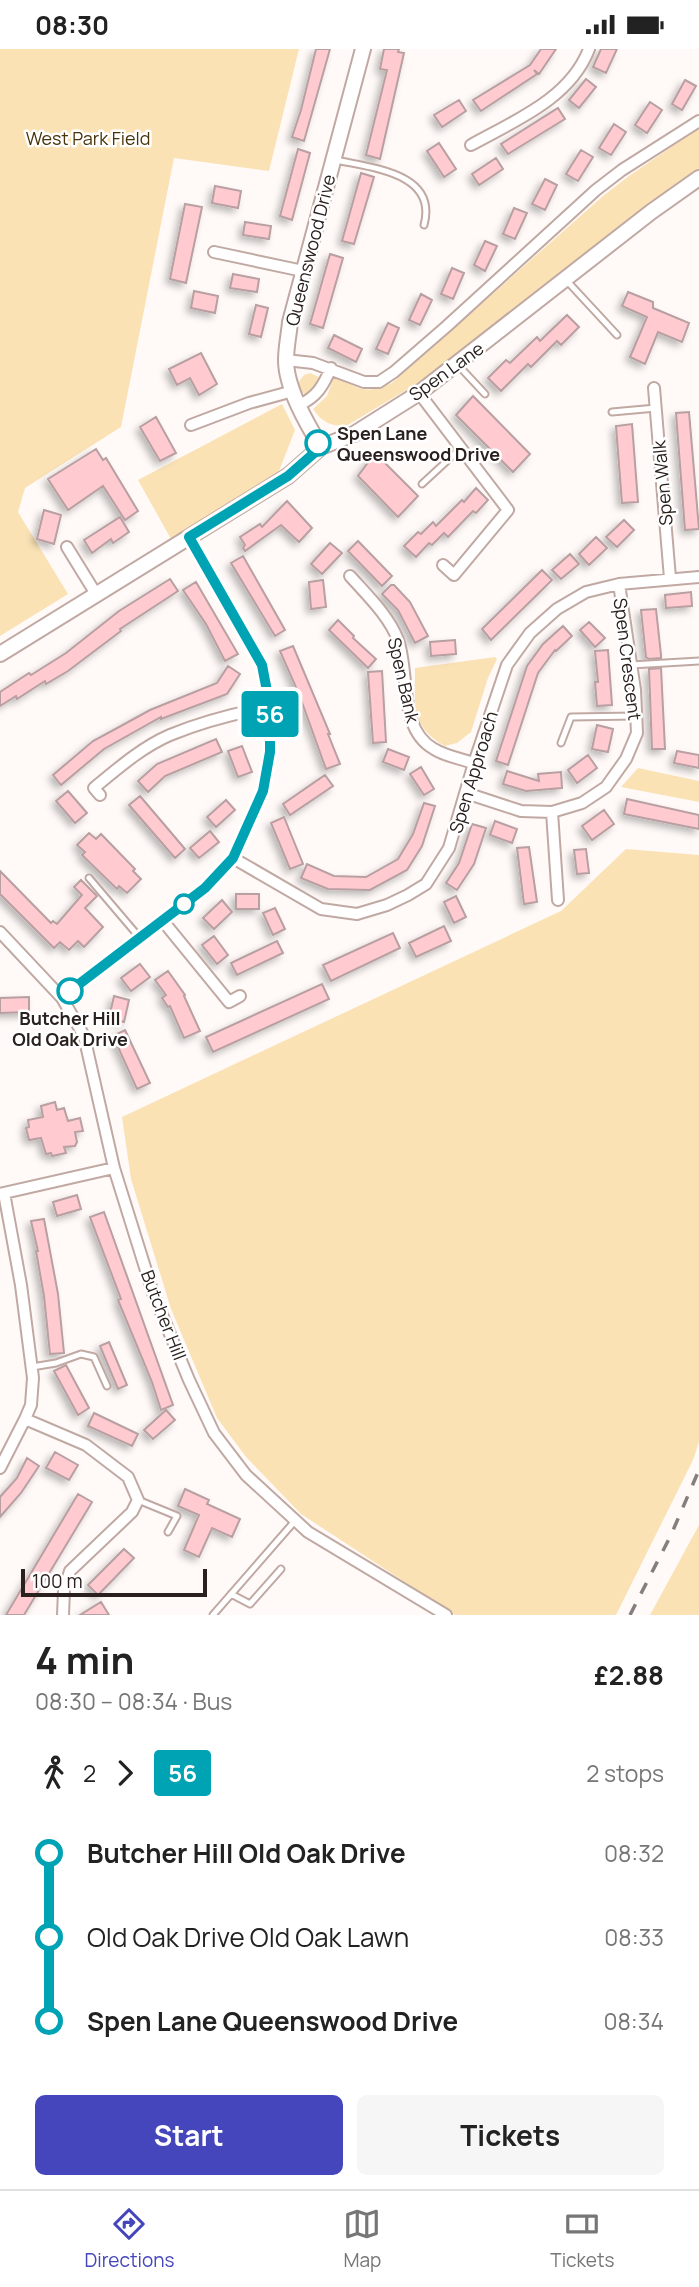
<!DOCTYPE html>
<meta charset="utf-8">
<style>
:root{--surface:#fff;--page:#f6f6f6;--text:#222;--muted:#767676;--line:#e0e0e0;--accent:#4546bc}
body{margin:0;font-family:Manrope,sans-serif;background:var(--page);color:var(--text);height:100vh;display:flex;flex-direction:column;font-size:26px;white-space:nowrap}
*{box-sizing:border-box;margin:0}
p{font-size:23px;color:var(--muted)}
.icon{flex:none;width:38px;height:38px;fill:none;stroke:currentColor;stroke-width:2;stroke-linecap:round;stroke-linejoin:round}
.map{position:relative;height:1566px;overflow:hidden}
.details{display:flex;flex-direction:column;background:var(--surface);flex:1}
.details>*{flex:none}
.badge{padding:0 14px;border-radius:5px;font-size:24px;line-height:46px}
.scale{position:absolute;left:21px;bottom:18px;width:186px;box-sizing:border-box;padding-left:7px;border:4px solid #2a211f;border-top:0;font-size:19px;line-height:24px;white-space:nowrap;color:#2a211f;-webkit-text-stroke:5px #fff;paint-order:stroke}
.map>.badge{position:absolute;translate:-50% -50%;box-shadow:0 0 0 4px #fff}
.legs{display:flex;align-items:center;gap:10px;height:77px;padding:0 35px;font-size:23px}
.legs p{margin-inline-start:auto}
.summary{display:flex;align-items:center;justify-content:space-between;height:119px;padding:0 35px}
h1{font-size:38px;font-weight:700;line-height:52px}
.primary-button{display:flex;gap:14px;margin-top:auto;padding:14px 35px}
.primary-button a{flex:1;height:80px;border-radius:10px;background:var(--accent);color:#fff;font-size:28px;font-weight:700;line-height:80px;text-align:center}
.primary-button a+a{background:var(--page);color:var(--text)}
ul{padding:0 35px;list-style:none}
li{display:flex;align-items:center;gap:24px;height:84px;font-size:26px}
li i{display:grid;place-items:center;width:10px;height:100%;margin:0 9px;background:currentColor}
li i::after{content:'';width:18px;height:18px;margin:-9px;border:5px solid;border-radius:50%;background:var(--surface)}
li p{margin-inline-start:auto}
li:first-child i{background:linear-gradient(#0000 50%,currentColor 0)}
li:last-child i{background:linear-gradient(currentColor 50%,#0000 0)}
.status{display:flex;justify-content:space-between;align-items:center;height:49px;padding:0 35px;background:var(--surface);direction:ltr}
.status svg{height:19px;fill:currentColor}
.menu{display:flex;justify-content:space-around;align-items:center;height:98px;border-top:2px solid var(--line);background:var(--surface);font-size:19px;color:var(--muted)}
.menu a{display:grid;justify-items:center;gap:4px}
.menu .current{color:var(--accent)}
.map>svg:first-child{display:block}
.green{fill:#fae2b5}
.building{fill:#ffcbd0;stroke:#b89fa1;stroke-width:2;filter:url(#shadow)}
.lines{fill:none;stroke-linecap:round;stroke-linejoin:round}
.service-casing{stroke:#c1a9a3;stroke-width:9}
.minor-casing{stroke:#c1a9a3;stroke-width:14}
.tertiary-casing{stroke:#c1a9a3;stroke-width:18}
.service{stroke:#fff;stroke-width:5}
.minor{stroke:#fff;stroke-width:10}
.tertiary{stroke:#fff;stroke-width:14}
.rail{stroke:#867e7c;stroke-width:3.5;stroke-dasharray:12 12;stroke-linecap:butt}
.line-1-casing{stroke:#fff;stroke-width:16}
.line-1{stroke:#00a3b4;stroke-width:10}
.stop-1-dot{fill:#fff;stroke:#00a3b4;stroke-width:3.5}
.labels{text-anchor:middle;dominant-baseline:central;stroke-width:5;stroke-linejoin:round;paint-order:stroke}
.park-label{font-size:18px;fill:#48340b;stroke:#fff}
.street-label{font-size:18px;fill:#2a211f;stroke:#fff}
.stop-label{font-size:18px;font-weight:bold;fill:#2a211f;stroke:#fff;text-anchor:start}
</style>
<div class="status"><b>08:30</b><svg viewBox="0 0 49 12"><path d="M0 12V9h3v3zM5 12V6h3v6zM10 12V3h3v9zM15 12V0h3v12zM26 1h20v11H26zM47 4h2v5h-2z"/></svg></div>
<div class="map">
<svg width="699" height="1566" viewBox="0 0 699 1566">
<defs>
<filter id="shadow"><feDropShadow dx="-4" dy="4" stdDeviation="3.5" flood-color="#0004"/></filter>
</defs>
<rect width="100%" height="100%" fill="#fffaf8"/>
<!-- green -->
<path class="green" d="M0 0H299L269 122 174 109 121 378 25 439 18 463 68 545 0 587Z
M699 79V120L617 179 433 325 346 377C330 377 322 373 313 360L327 347 334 327C359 340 365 346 392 334L603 147 629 127Z
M310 324 319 328C319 338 314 341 306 346L299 341 298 334 304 326Z
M282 355 295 381 279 422 171 490 138 431Z
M495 608 497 610 488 629 471 683 457 694 445 697C410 678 415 654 415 619Z
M638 719 699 732V753L621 738Z
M626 800 699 806V1393L693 1411 616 1566H455L301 1465 246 1408 217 1369 171 1260 131 1130 122 1068 561 862Z
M699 1476V1566H650Z"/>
<!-- building -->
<path class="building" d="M316 0H330L304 92 292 88 301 61Z
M384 0H399L398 3 404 4 380 110 366 106 387 21 380 20Z
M541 0H556L539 25 534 21 537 25 481 62 473 51 530 16Z
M601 0H617L606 24 593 18Z
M586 30 596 38 579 59 569 51Z
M685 31 696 37 682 61 672 55Z
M459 51 466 62 442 78 434 66Z
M650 53 662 61 647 84 635 76Z
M558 59 565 70 508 105 501 95Z
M614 75 626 83 611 106 599 99Z
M439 94 456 120 444 128 427 102Z
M298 100 310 104 292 171 280 167Z
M581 101 593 108 578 132 566 125Z
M496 109 503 120 479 136 472 125Z
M361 124 374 128 354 195 342 192Z
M545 130 557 136 545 161 532 155Z
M215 137 241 142 238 159 212 154Z
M185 155 202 158 186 234 170 230Z
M514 159 527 164 515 190 503 185Z
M245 173 271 177 269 190 243 186Z
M485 192 497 197 485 222 474 216Z
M330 205 343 209 323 279 310 275Z
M452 219 464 224 453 250 441 245Z
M233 225 259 230 257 243 230 239Z
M194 242 218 247 215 264 191 259Z
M628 243 653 253V259L689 274 682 293 658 283 645 315 630 308 647 268 622 257Z
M421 245 432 251 420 276 409 271Z
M256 256 268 259 261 288 249 285Z
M567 266 579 278 561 296 557 292 531 318 528 315 501 342 488 329 506 311 510 314 537 288 540 292Z
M388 274 399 279 388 305 376 300Z
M334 286 362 300 356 313 328 299Z
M201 304 217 335 199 346 190 329 177 336 169 320Z
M473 347 530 405 513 423 456 366Z
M689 363 699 480 685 481 676 364Z
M156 368 176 404 160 412 140 378Z
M632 375 638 453 622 454 616 377Z
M96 400 103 411 106 409 138 462 125 471 103 437 68 461 48 430Z
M375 404 418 447 398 468 358 427Z
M476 439 488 451 476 464 473 462 448 488 444 484 432 496 429 494 416 508 404 497 418 483 421 485 433 473 436 477 462 451 464 453Z
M287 452 312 479 299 493 281 476 245 502 243 499 245 496 240 488 260 475 262 478Z
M44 461 61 466 54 495 37 490Z
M120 468 129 483 113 494 111 490 92 504 84 491Z
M624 471 634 481 617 498 606 488Z
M596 488 607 499 589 516 579 505Z
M358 492 392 527 382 537 348 502Z
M330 494 342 504 322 525 311 515Z
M570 505 579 515 561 530 552 521Z
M243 507 285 581 275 587 231 514Z
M542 521 552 531 491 591 482 580Z
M170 530 178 542 120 580 121 582 68 622 46 635 45 632 17 650 16 647 0 657V643L29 624 31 626 66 604 119 562Z
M323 531 326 558 311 560 309 533Z
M196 533 238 605 225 612 206 575 183 541Z
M391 536H394L410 553 428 587 415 594 398 561 382 545Z
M691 543 692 557 666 559 665 546Z
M656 560 661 606V609L649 610 646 608 641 561Z
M338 571 354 587 353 589 376 610 368 619 329 581Z
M589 573 605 589 595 598 580 581Z
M563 577 572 587 556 602 555 601 538 624 508 716 496 712 527 617 543 595Z
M455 591 456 605 431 607 430 593Z
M293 597 330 685H328L340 715 326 720 299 645 280 602Z
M608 601 612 656 597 657 595 633H598L595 602Z
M228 617 240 625 227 645 161 670V668L104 700 61 736 53 726 93 692 119 678 150 661 217 634Z
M661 619 665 700H652L649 620Z
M382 622 386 693 373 694 368 623Z
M597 676 613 680 608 703 592 700Z
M216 690 222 703 165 727 148 743 138 732 157 715Z
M242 697 252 723 238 728 228 702Z
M388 700 409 708 404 721 383 713Z
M677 702 699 706V719L674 714Z
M588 706 597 719 577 734 568 721Z
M421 718 434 740 424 746 410 725Z
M507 722 539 732 538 725 561 723 562 739 526 742 503 735Z
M325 726 333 737 290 766 283 755Z
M68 742 87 764 75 774 56 752Z
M140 747 185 800 175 809 129 756Z
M627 750 699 766V780L624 765Z
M226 751 235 761 216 778 207 768Z
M424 754 435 757 422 797 407 821 370 841 328 840 301 829 307 815 334 827 366 828 398 810 413 785Z
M604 761 614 775 592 791 582 777Z
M284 768 303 815 290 820 271 774Z
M495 772 517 780 512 794 490 786Z
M472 775 486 779 474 815 457 841 446 834 459 814Z
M210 782 219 793 199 809 190 799Z
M89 784 96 790 101 785 135 820 133 822 141 830 127 844 119 837 117 840 82 806 85 803 77 796Z
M529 798 537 853 524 855 517 799Z
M586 800 589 824 577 825 574 801Z
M0 822 51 874 53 872 57 875 82 846 74 838 81 831 97 847 85 859 103 878 84 898 78 892 69 901 60 893 54 899 0 845Z
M236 845H259V860H236Z
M456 847 466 868 454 874 444 853Z
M222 851 232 863 214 880 203 869Z
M275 859 285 880 273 886 263 864Z
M444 877 451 892 416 908 409 894Z
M393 884 400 899 331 932 323 916Z
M214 887 228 906 217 915 202 896Z
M277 892 283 904 237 926 231 914Z
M140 915 150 928 131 942 121 929Z
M168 922 185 946 184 947 200 982 184 989 170 957 168 958 162 949 166 946 155 931Z
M322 935 329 950 213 1003 206 988Z
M114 947 129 951 124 973 109 969Z
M29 948V963L0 964V949Z
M125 981 150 1034 137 1040 113 987Z
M55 1053 57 1061 64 1059 68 1072 80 1069 83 1082 75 1083 77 1093 75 1097 64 1098 66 1104 52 1107 51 1104 46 1105 41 1089 29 1091 26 1079 29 1078 28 1071 43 1068 41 1057Z
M77 1146 81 1160 57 1167 53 1153Z
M104 1163 173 1356 161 1361 152 1333 118 1251 121 1250 90 1168Z
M44 1170 58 1245 64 1304 50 1305 44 1247 36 1202H38L31 1172Z
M109 1293 127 1336 118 1340 100 1297Z
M66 1316 89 1359 78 1366 54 1322Z
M166 1361 175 1371 153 1390 144 1381Z
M94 1364 138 1385 132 1397 88 1377Z
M55 1403 78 1416 69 1431 46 1419Z
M27 1409 39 1417 21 1444 0 1468V1448L17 1429Z
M185 1440 209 1451 207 1455 240 1470 232 1488 212 1479 199 1508 184 1501 199 1466 178 1457Z
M78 1445 92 1453 24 1566H6Z
M124 1500 134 1509 98 1546 88 1536Z
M101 1553 109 1566H80Z"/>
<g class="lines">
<!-- service casing -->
<g class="service-casing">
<path id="service" d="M336 111C372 119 438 124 424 176
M567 232 617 286
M458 316 485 345
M612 363 656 359
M422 435 461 399
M631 616 699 612
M561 694 571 668 636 667
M89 829 140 889
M32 1318 56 1314 81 1305 94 1308 107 1337
M138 1451 177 1467 168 1483
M231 1545 250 1555 281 1520
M213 1566 294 1473"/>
</g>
<!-- minor casing -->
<g class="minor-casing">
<path id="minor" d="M471 96C514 72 570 50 589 0
M214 203 303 222
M286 311 313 314 364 333H379L394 323 447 277 596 141 622 121 699 72
M654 339 670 529
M419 344 508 461 454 526 443 516
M299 356C317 348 323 337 331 319
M191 376 249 354 293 342
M67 498 96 545
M350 527C367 546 389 567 398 591 410 625 398 680 434 700 445 707 461 710 474 714
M466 744 521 762 552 763 582 754 606 738 626 710 637 684 635 641 619 535
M100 746 94 739C117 720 142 698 170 686 202 673 236 664 270 658
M552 763 558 851
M233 809 321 860 357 865 387 856 408 846 426 835 449 799 474 714 507 616 530 584 557 560 586 543 619 535 699 528
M163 872 229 953 240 947
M0 883 62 949 84 987 114 1119 153 1244 189 1331 214 1384 246 1426 308 1483 446 1566
M62 949 205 839 233 809 263 742 270 703V658L262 616 189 488
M0 1145 114 1119
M25 1370 86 1396 128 1428 138 1451 132 1463 70 1522 64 1541 63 1566
M0 1419 25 1370 31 1356 33 1329 21 1236 4 1144"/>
</g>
<!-- tertiary casing -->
<g class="tertiary-casing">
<path id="tertiary" d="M321 398C307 375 286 339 286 311 286 298 289 285 290 273L363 0
M0 605 288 427 321 398 354 385 419 344 651 163 699 129"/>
</g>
<!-- service -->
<use href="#service" class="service"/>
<!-- minor -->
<use href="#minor" class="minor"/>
<!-- tertiary -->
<use href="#tertiary" class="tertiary"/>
<!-- rail -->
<path class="rail" d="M630 1566 671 1486 699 1421"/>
</g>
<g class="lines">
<!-- line-1 casing -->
<g class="line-1-casing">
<path id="line-1" d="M70 942 205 839 233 809 263 742 270 703V658L262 616 189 488 288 427 321 398 318 394"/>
</g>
<!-- line-1 -->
<use href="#line-1" class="line-1"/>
</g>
<!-- markers -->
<g class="stop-1-dot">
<circle cx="318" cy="394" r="12"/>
<circle cx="184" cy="855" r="9"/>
<circle cx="70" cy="942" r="12"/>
</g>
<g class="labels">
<!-- park labels -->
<g class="park-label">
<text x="88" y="89">West Park Field</text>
</g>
<!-- street labels -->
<g class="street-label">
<text transform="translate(310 201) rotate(-76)">Queenswood Drive</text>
<text transform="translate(446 322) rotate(-36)">Spen Lane</text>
<text transform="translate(662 434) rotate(-95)">Spen Walk</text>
<text transform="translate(628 610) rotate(83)">Spen Crescent</text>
<text transform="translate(404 631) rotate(77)">Spen Bank</text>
<text transform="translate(473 723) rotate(-73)">Spen Approach</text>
<text transform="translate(164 1266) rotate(69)">Butcher Hill</text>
</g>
<!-- stop labels -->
<g class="stop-label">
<text x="337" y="384">Spen Lane<tspan x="337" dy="21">Queenswood Drive</tspan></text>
<text x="70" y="969" text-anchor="middle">Butcher Hill<tspan x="70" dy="21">Old Oak Drive</tspan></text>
</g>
</g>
</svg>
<div class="scale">100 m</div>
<b class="badge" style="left:270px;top:665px;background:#00a3b4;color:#fff">56</b>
</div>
<section class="details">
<div class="summary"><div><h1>4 min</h1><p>08:30 – 08:34 · Bus</p></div><b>£2.88</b></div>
<div class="legs"><svg class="icon" aria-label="walk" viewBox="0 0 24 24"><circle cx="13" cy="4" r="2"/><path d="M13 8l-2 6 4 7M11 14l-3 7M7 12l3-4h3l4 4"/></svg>2<svg class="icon" aria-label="forward" viewBox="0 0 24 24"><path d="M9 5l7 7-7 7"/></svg><b class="badge" style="background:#00a3b4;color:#fff">56</b><p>2 stops</p></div>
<ul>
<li><i style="color:#00a3b4"></i><b>Butcher Hill Old Oak Drive</b><p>08:32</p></li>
<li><i style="color:#00a3b4"></i><span>Old Oak Drive Old Oak Lawn</span><p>08:33</p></li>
<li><i style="color:#00a3b4"></i><b>Spen Lane Queenswood Drive</b><p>08:34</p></li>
</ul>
<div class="primary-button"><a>Start</a><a>Tickets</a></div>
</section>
<nav class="menu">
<a class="current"><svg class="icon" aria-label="directions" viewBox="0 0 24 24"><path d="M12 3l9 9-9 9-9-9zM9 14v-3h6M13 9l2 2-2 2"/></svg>Directions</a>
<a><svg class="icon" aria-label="map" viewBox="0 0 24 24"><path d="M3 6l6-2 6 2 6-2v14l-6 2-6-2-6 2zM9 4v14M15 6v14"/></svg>Map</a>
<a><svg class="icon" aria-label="tickets" viewBox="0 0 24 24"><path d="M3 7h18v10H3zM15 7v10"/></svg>Tickets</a>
</nav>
